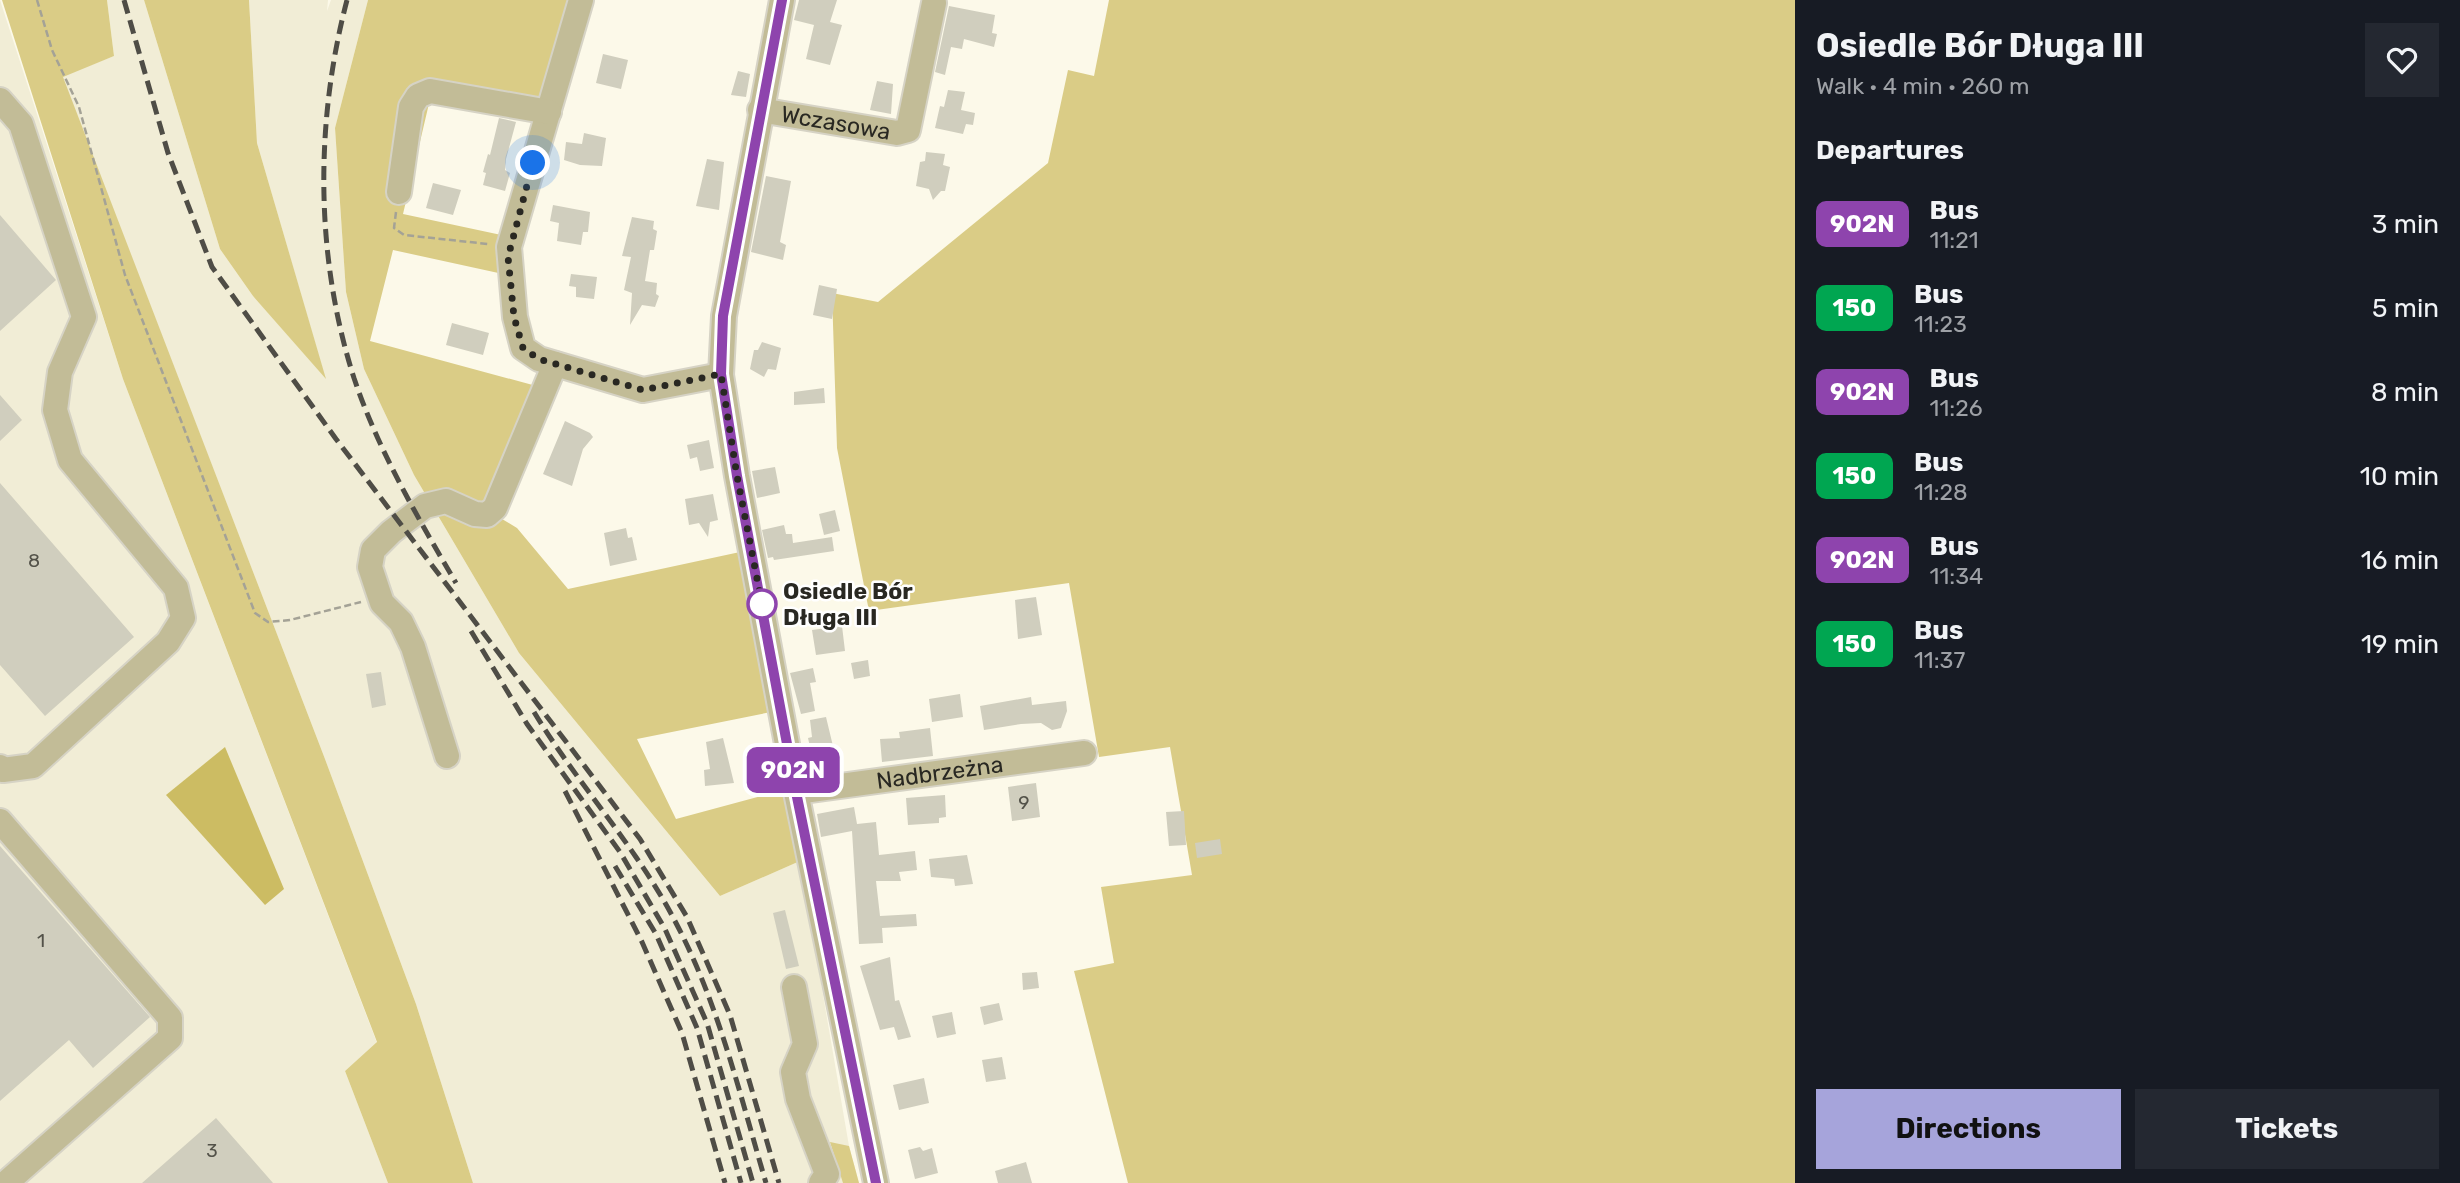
<!DOCTYPE html>
<meta charset="utf-8">
<style>
:root{--surface:#171b24;--page:#242831;--text:#f1f3f6;--muted:#9ea1a6;--accent:#a6a4db}
body{margin:0;font-family:Rubik,sans-serif;background:var(--page);color:var(--text);height:100vh;display:flex;flex-direction:column;font-size:26px;white-space:nowrap}
*{box-sizing:border-box;margin:0}
p{font-size:23px;color:var(--muted)}
.icon{flex:none;width:38px;height:38px;fill:none;stroke:currentColor;stroke-width:2;stroke-linecap:round;stroke-linejoin:round}
.map{position:relative;flex:1;overflow:hidden}
.panel{display:flex;flex-direction:column;background:var(--surface);width:665px}
.panel>*{flex:none}
.badge{padding:0 14px;border-radius:10px;font-size:24px;line-height:46px}
.you{position:absolute;width:35px;height:35px;margin:-18px;border:5px solid #fff;border-radius:50%;background:#1a73e8;box-shadow:0 0 0 10px #1a73e833}
.map>.badge{position:absolute;translate:-50% -50%;box-shadow:0 0 0 4px #fff}
h2{padding:0 21px;font-size:26px;line-height:63px}
.round{display:grid;place-items:center;flex:none;width:74px;height:74px;border-radius:0px;background:var(--page)}
.summary{display:flex;align-items:center;justify-content:space-between;height:119px;padding:0 21px}
h1{font-size:33px;font-weight:700;line-height:52px}
.primary-button{display:flex;gap:14px;margin-top:auto;padding:14px 21px}
.primary-button a{flex:1;height:80px;border-radius:0px;background:var(--accent);color:#111;font-size:28px;font-weight:700;line-height:80px;text-align:center}
.primary-button a+a{background:var(--page);color:var(--text)}
ul{padding:0;list-style:none}
li{display:flex;align-items:center;gap:21px;height:84px;padding:0 21px}
li div{flex:1}
li b{display:block;font-size:26px}
li em{font-style:normal}
li .badge{min-width:77px;font-weight:700;text-align:center}
main{display:flex;flex:1;min-height:0}
.map>svg:first-child{display:block}
.built{fill:#f1edd6}
.green{fill:#dacc86}
.water{fill:#ccbc63}
.building{fill:#d0cebe}
.lines{fill:none;stroke-linecap:round;stroke-linejoin:round}
.minor-casing{stroke:#d6d3c5;stroke-width:28}
.path{stroke:#a4a296;stroke-width:2.5;stroke-dasharray:7 3.5;stroke-linecap:butt}
.minor{stroke:#c2bc97;stroke-width:24}
.rail{stroke:#4f4d46;stroke-width:5;stroke-dasharray:14 7;stroke-linecap:butt}
.line-casing{stroke:#fff;stroke-width:16}
.line{stroke:#8e44ad;stroke-width:10}
.walk{stroke:#292822;stroke-width:7;stroke-dasharray:0 12.6}
.stop-dot{fill:#fff;stroke:#8e44ad;stroke-width:3.5}
.labels{text-anchor:middle;dominant-baseline:central;stroke-width:5;stroke-linejoin:round;paint-order:stroke}
.number-label{font-size:19px;fill:#535249}
.street-label{font-size:23px;fill:#292822;stroke:#fff}
.stop-label{font-size:23px;font-weight:bold;fill:#292822;stroke:#fff;text-anchor:start}
</style>
<main>
<div class="map">
<svg width="1795" height="1183" viewBox="0 0 1795 1183">
<rect width="100%" height="100%" fill="#fcf9e9"/>
<!-- built -->
<path class="built" d="M0 0 123 379 377 1043 345 1071 388 1183H0Z
M107 0H144L220 249 253 296 325 377 257 143 249 0H328L327 11 331 0H368L335 128 346 292 364 369 414 475 519 653 720 896 800 861 849 1146 859 1183H473L416 1004 325 759 62 76 114 56Z"/>
<!-- green -->
<path class="green" d="M2 0H107L114 56 63 77 325 759 416 1004 473 1183H388L345 1071 377 1042 123 379Z
M144 0H249L257 143 326 379 253 296 220 249Z
M368 0H587L553 126 431 95 403 214 506 236 503 274 393 250 370 341 551 390 497 516 517 528 568 589 740 552 771 712 637 739 676 819 787 789 800 861 720 896 519 653 414 475 364 369 346 292 335 128Z
M1109 0H1795V1183H1128L1074 971 1114 963 1101 887 1192 875 1170 747 1099 757 1069 583 869 611 837 448 832 293 878 302 1048 163 1068 70 1094 76Z
M830 1142 849 1146 859 1183H843Z"/>
<!-- water -->
<path class="water" d="M225 747 284 889 265 905 166 795Z"/>
<!-- building -->
<path class="building" d="M799 0H837L830 22 842 25 830 65 806 59 814 25 794 20Z
M949 6 995 15 992 33 997 34 994 47 964 39 962 49 951 47 945 75 935 72Z
M603 54 628 60 621 89 596 83Z
M738 71 750 74 746 97 731 95Z
M877 81 893 84 891 114 870 110Z
M948 90 965 92 961 110 975 113 973 125 966 124 963 134 935 128 940 106 944 107Z
M499 118 516 122 506 159 505 170 510 173 505 191 483 185 486 173 483 172 488 154 490 155Z
M584 133 606 138 602 166 580 165 564 160 566 142 582 144Z
M926 152 945 154 943 165 950 167 945 191H941L933 200 929 189 916 186 920 162 925 161Z
M707 159 724 162 719 210 696 206Z
M766 176 791 181 780 242 786 245 783 260 751 252Z
M433 183 461 190 453 215 426 208Z
M553 205 590 212 588 232H583L581 245 557 241 559 223 550 221Z
M0 215 56 280 0 331Z
M632 217 654 221 653 229 657 231 654 250H650L645 281 657 283 656 294 659 296 655 307 642 305 630 325 632 293 624 290 631 257 622 256Z
M571 274 597 277 594 299 576 297V287L569 286Z
M819 285 837 289 832 319 813 315Z
M452 323 489 333 483 355 446 345Z
M762 342 781 348 776 370 768 369 764 377 750 369 754 350H758Z
M824 388 825 403 794 405V392Z
M0 395 22 420 0 441Z
M565 421 590 433 593 437 583 449 572 486 543 474Z
M709 440 714 468 700 471 697 457 690 459 687 445Z
M775 467 780 493 757 498 752 471Z
M0 483 134 637 45 716 0 665Z
M713 494 718 520 710 522 708 537 699 523 689 525 685 499Z
M835 510 840 531 824 535 819 514Z
M784 525 786 534H792L793 543 832 537 834 551 774 560 773 557 768 558 762 530Z
M626 528 628 538 632 537 637 560 610 566 604 533Z
M1036 597 1042 635 1018 639 1015 600Z
M842 626 845 651 816 655 812 630Z
M868 660 870 676 854 679 851 663Z
M813 668 816 682 810 683 815 711 801 714 790 673Z
M381 672 386 705 372 708 366 674Z
M960 694 963 717 932 722 929 699Z
M1031 697 1032 705 1066 701 1067 711 1061 728 1052 730 1041 723 1021 724 984 730 980 706Z
M826 717 839 771 816 774 808 738 812 737 810 720Z
M930 728 933 756 882 762 880 739 900 738 899 732Z
M723 738 734 783 705 786 704 770 710 769 706 742Z
M773 756 779 789 765 792 759 759Z
M1036 783 1040 817 1012 821 1008 787Z
M945 795 946 817 939 818V823L908 825 906 798Z
M854 807 857 824 876 822 879 855 915 851 917 870 899 872 901 881H876L880 916 916 914 917 926 882 928 883 943 859 944 852 831 821 837 817 814Z
M1184 811 1186 845 1169 846 1166 812Z
M1220 839 1222 854 1197 858 1195 843Z
M0 846 150 1017 93 1068 69 1040 0 1101Z
M967 855 973 884 955 886 954 879 931 877 929 859Z
M785 910 799 966 786 969 773 913Z
M890 957 895 1001 899 1000 911 1037 898 1040 894 1027 880 1030 860 966Z
M1037 972 1039 988 1023 990 1022 973Z
M999 1003 1003 1020 984 1025 980 1007Z
M952 1012 956 1034 937 1038 932 1016Z
M1002 1057 1006 1079 986 1082 982 1060Z
M924 1078 929 1103 899 1110 893 1085Z
M216 1118 273 1183H142Z
M920 1147 923 1151 932 1148 938 1173 915 1179 908 1150Z
M1026 1162 1032 1183H998L995 1171Z"/>
<g class="lines">
<!-- minor casing -->
<g class="minor-casing">
<g id="minor">
<path d="M581 0 509 247 515 317 523 348 539 359 643 390 721 375"/>
<path d="M782 0 724 316 721 375 737 476 796 792 876 1183"/>
<path d="M0 100 21 124 84 317 60 372 55 410 70 460 176 588 183 618 168 642 33 766 3 770 0 767"/>
<path id="s1" d="M760 110 897 133 908 130 934 3"/>
<path d="M399 192 411 107 418 96 430 91 549 112"/>
<path d="M447 756 413 647 401 622 382 603 370 567 373 550 391 532 425 506 446 501 475 514 487 515 495 508 555 364"/>
<path id="s2" d="M796 792 1084 753"/>
<path d="M0 821 170 1018V1038L6 1183"/>
<path d="M794 987 805 1044 793 1072 798 1099 827 1174 821 1183"/>
</g>
</g>
<!-- path -->
<path class="path" d="M37 0 52 50 79 107 125 275 255 613 268 622 290 620 361 602
M396 212 394 228 404 235 488 244"/>
<!-- minor -->
<use href="#minor" class="minor"/>
<!-- rail -->
<path class="rail" d="M124 0 168 153 212 267 336 439 640 839 687 917 730 1015 779 1183
M347 0C315 122 315 257 354 378 378 450 418 518 456 583
M471 631 527 724 620 852 665 929 707 1023 753 1183
M534 712C578 785 637 847 676 923 719 1005 740 1095 766 1183
M565 791 642 942 682 1033 725 1183
M615 866 656 934 697 1028 741 1183"/>
</g>
<g class="lines">
<!-- line casing -->
<g class="line-casing">
<path id="line" d="M782 0 723 316 721 374 737 476 796 792 876 1183"/>
</g>
<!-- line -->
<use href="#line" class="line"/>
<!-- walk -->
<path class="walk" d="M533 163 508 257 514 317 523 348 539 359 643 390 721 374 737 476 762 604"/>
</g>
<!-- markers -->
<circle class="stop-dot" cx="762" cy="604" r="14"/>
<g class="labels">
<!-- number labels -->
<g class="number-label">
<text x="34" y="560">8</text>
<text x="1024" y="802">9</text>
<text x="41" y="940">1</text>
<text x="212" y="1150">3</text>
</g>
<!-- street labels -->
<g class="street-label">
<text stroke="none"><textPath href="#s1" startOffset="77">Wczasowa</textPath></text>
<text stroke="none"><textPath href="#s2" startOffset="145">Nadbrzeżna</textPath></text>
</g>
<!-- stop labels -->
<g class="stop-label">
<text x="783" y="591">Osiedle Bór<tspan x="783" dy="26">Długa III</tspan></text>
</g>
</g>
</svg>
<div class="you" style="left:533px;top:163px"></div>
<b class="badge" style="left:793px;top:770px;background:#8e44ad;color:#fff">902N</b>
</div>
<section class="panel">
<div class="summary"><div><h1>Osiedle Bór Długa III</h1><p>Walk · 4 min · 260 m</p></div><a class="round"><svg class="icon" aria-label="heart" viewBox="0 0 24 24"><path d="M12 20l-8-8c-3-5 5-10 8-4 3-6 11-1 8 4z"/></svg></a></div>
<h2>Departures</h2>
<ul>
<li><span class="badge" style="background:#8e44ad;color:#fff">902N</span><div><b>Bus</b><p>11:21</p></div><em>3 min</em></li>
<li><span class="badge" style="background:#00a651;color:#fff">150</span><div><b>Bus</b><p>11:23</p></div><em>5 min</em></li>
<li><span class="badge" style="background:#8e44ad;color:#fff">902N</span><div><b>Bus</b><p>11:26</p></div><em>8 min</em></li>
<li><span class="badge" style="background:#00a651;color:#fff">150</span><div><b>Bus</b><p>11:28</p></div><em>10 min</em></li>
<li><span class="badge" style="background:#8e44ad;color:#fff">902N</span><div><b>Bus</b><p>11:34</p></div><em>16 min</em></li>
<li><span class="badge" style="background:#00a651;color:#fff">150</span><div><b>Bus</b><p>11:37</p></div><em>19 min</em></li>
</ul>
<div class="primary-button"><a>Directions</a><a>Tickets</a></div>
</section>
</main>
